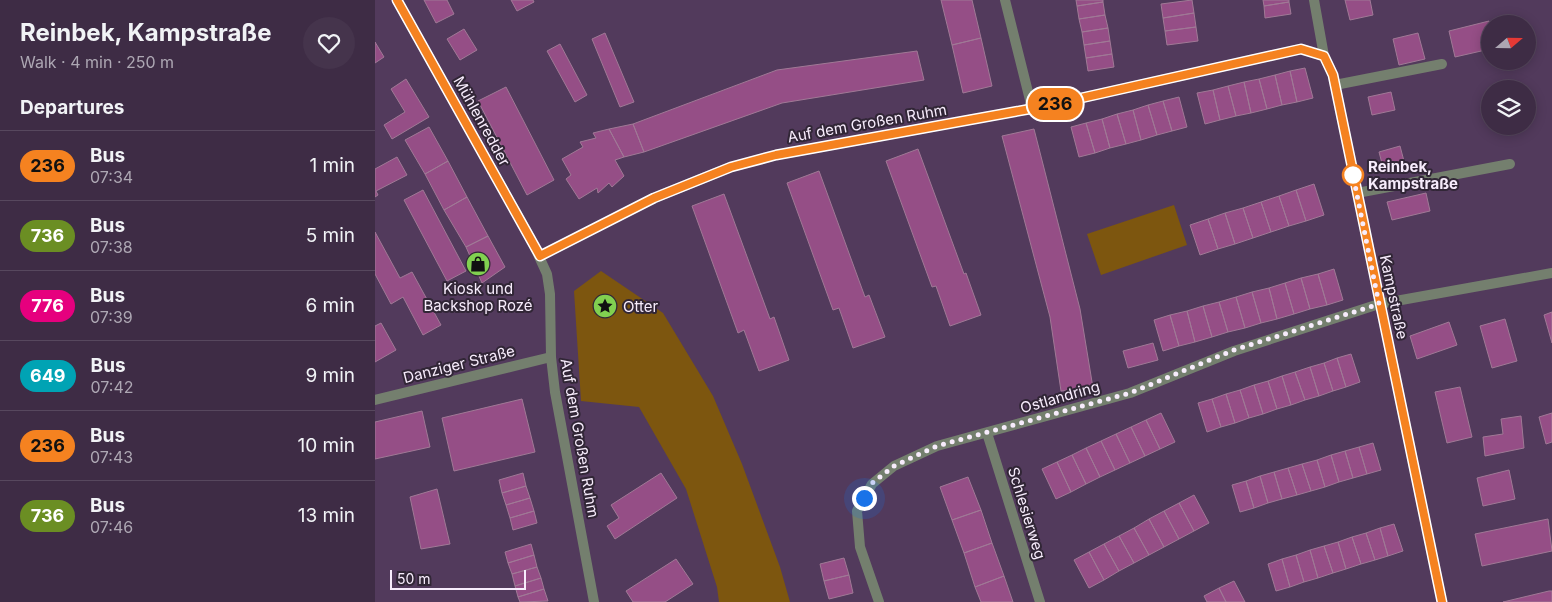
<!DOCTYPE html>
<meta charset="utf-8">
<style>
:root{--surface:#3e2c45;--page:#45344c;--text:#f1f3f6;--muted:#ada7b3;--line:#57485e}
body{margin:0;font-family:Inter,sans-serif;background:var(--page);color:var(--text);height:100vh;display:flex;flex-direction:column;font-size:19px;white-space:nowrap}
*{box-sizing:border-box;margin:0}
p{font-size:16px;color:var(--muted)}
.icon{flex:none;width:28px;height:28px;fill:none;stroke:currentColor;stroke-width:2;stroke-linecap:round;stroke-linejoin:round}
.map{position:relative;flex:1;overflow:hidden}
.panel{display:flex;flex-direction:column;background:var(--surface);width:375px}
.panel>*{flex:none}
.badge{padding:0 10px;border-radius:16px;font-size:18px;line-height:32px}
.needle{width:32px;rotate:70deg}
.tools{position:absolute;left:1106px;top:15px;display:grid;gap:10px}
.tools a{display:grid;place-items:center;width:55px;height:55px;border-radius:50%;background:var(--surface);box-shadow:0 2px 12px #0003,0 0 0 1px var(--line);font-size:25px}
.scale{position:absolute;left:15px;bottom:12px;width:136px;box-sizing:border-box;padding-left:5px;border:2px solid #f7ecfc;border-top:0;font-size:14px;line-height:18px;white-space:nowrap;color:#f7ecfc;-webkit-text-stroke:4px #312636;paint-order:stroke}
.you{position:absolute;width:25px;height:25px;margin:-12px;border:4px solid #fff;border-radius:50%;background:#1a73e8;box-shadow:0 0 0 8px #1a73e833}
.map>.badge{position:absolute;translate:-50% -50%;box-shadow:0 0 0 2px #fff}
h2{padding:0 20px;font-size:19px;line-height:45px}
.round{display:grid;place-items:center;flex:none;width:52px;height:52px;border-radius:26px;background:var(--page)}
.head{display:flex;align-items:center;justify-content:space-between;height:85px;padding:0 20px}
h1{font-size:24px;font-weight:700;line-height:38px}
ul{padding:0;list-style:none}
li{display:flex;align-items:center;gap:15px;height:70px;padding:0 20px;border-top:1px solid var(--line)}
li div{flex:1}
li b{display:block;font-size:19px}
li em{font-style:normal}
li .badge{min-width:55px;font-weight:700;text-align:center}
main{display:flex;flex:1;min-height:0}
.map>svg:first-child{display:block}
.green{fill:#7d560f}
.building{fill:#954e86;stroke:#a07996}
.lines{fill:none;stroke-linecap:round;stroke-linejoin:round}
.service{stroke:#747f6e;stroke-width:10}
.minor{stroke:#747f6e;stroke-width:10}
.line-casing{stroke:#fff;stroke-width:11}
.line{stroke:#f58220;stroke-width:8}
.walk{stroke:#f7ecfc;stroke-width:5;stroke-dasharray:0 9}
.stop-dot{fill:#fff;stroke:#f58220;stroke-width:2.5}
.labels{text-anchor:middle;dominant-baseline:central;stroke-width:4;stroke-linejoin:round;paint-order:stroke}
.street-label{font-size:15px;fill:#f7ecfc;stroke:#312636}
.stop-label{font-size:15px;font-weight:bold;fill:#f7ecfc;stroke:#312636;text-anchor:start}
.poi-label{font-size:15px;fill:#f7ecfc;stroke:#312636}
</style>
<main>
<section class="panel">
<div class="head"><div><h1>Reinbek, Kampstraße</h1><p>Walk · 4 min · 250 m</p></div><a class="round"><svg class="icon" aria-label="heart" viewBox="0 0 24 24"><path d="M12 20l-8-8c-3-5 5-10 8-4 3-6 11-1 8 4z"/></svg></a></div>
<h2>Departures</h2>
<ul>
<li><span class="badge" style="background:#f58220;color:#111">236</span><div><b>Bus</b><p>07:34</p></div><em>1 min</em></li>
<li><span class="badge" style="background:#6b8e23;color:#fff">736</span><div><b>Bus</b><p>07:38</p></div><em>5 min</em></li>
<li><span class="badge" style="background:#e6007e;color:#fff">776</span><div><b>Bus</b><p>07:39</p></div><em>6 min</em></li>
<li><span class="badge" style="background:#00a3b4;color:#fff">649</span><div><b>Bus</b><p>07:42</p></div><em>9 min</em></li>
<li><span class="badge" style="background:#f58220;color:#111">236</span><div><b>Bus</b><p>07:43</p></div><em>10 min</em></li>
<li><span class="badge" style="background:#6b8e23;color:#fff">736</span><div><b>Bus</b><p>07:46</p></div><em>13 min</em></li>
</ul>
</section>
<div class="map">
<svg width="1177" height="602" viewBox="0 0 1177 602">
<rect width="100%" height="100%" fill="#523a5c"/>
<!-- green -->
<path class="green" d="M799 205 812 245 726 275 712 234Z
M226 271 288 313 338 396 367 464 405 567 415 602H344L342 587 311 489 264 407 206 401 199 291Z"/>
<!-- building -->
<path class="building" d="M49 0H72L79 14 61 23Z
M136 0H158L159 2 142 11Z
M566 0H597L606 38 577 45Z
M701 0H728V2L702 6Z
M817 0 819 13 788 18 786 4Z
M888 0H914V2L889 6Z
M970 0H995L998 15 975 20Z
M728 2 730 15 704 19 702 6Z
M914 2 916 14 890 18 889 6Z
M819 13 821 27 790 31 788 18Z
M730 15 733 28 707 32 704 19Z
M1114 21 1115 49 1080 57 1074 31Z
M821 27 823 41 792 45 790 31Z
M733 28 735 41 709 45 707 32Z
M89 29 102 50 85 60 72 39Z
M230 33 259 102 245 107 217 39Z
M1043 33 1050 59 1024 65 1018 39Z
M606 38 617 86 588 93 577 45Z
M735 41 737 54 711 58 709 45Z
M0 42 9 57 0 63Z
M185 44 212 95 200 102 172 51Z
M542 51 549 80 407 103 269 152 258 124 402 70Z
M737 54 739 67 713 71 711 58Z
M930 68 938 98 922 102 915 71Z
M915 71 922 102 907 105 900 75Z
M900 75 907 105 892 109 884 79Z
M31 79 54 117 17 139 9 125 30 112 16 89Z
M884 79 892 109 876 113 869 82Z
M869 82 876 113 861 116 853 86Z
M853 86 861 116 845 120 838 90Z
M131 87 179 180 152 195 103 101Z
M838 90 845 120 830 124 822 93Z
M1016 92 1020 110 997 115 993 97Z
M804 97 812 127 797 131 788 101Z
M788 101 797 131 782 135 773 105Z
M773 105 782 135 766 140 758 110Z
M758 110 766 140 751 144 742 114Z
M742 114 751 144 735 148 727 119Z
M727 119 735 148 720 153 711 123Z
M711 123 720 153 704 157 696 127Z
M258 124 269 152 249 157 234 129Z
M54 127 73 161 50 174 30 140Z
M234 129 249 157 240 160 249 176 237 187 234 183 223 193 222 188 204 199 191 179 196 175 187 159 208 147 205 142 221 138 218 133Z
M659 129 705 309 718 388 686 391 675 317 627 136Z
M1025 146 1030 165 1009 171 1004 152Z
M543 149 589 274 591 273 606 315 575 326 561 286 557 287 511 161Z
M22 157 32 175 1 191 3 195 0 197V169Z
M73 161 92 197 69 210 50 174Z
M444 171 490 297 494 295 510 337 478 348 464 308 458 310 412 183Z
M939 184 949 215 931 221 921 190Z
M48 190 91 271 72 281 29 200Z
M921 190 931 221 914 226 904 196Z
M1051 193 1055 211 1017 220 1012 202Z
M349 194 395 319 399 317 414 360 384 371 369 330 363 333 317 206Z
M904 196 914 226 896 232 886 202Z
M92 197 113 236 91 247 69 210Z
M886 202 896 232 878 238 868 208Z
M868 208 878 238 860 244 850 213Z
M850 213 860 244 843 249 833 219Z
M833 219 843 249 825 255 815 225Z
M0 232 25 278 37 272 66 325 48 335 28 297 16 304 0 274Z
M113 236 130 267 107 283 91 247Z
M959 269 968 300 952 305 943 274Z
M943 274 952 305 935 309 926 278Z
M926 278 935 309 919 314 910 283Z
M910 283 919 314 902 319 894 288Z
M894 288 902 319 886 323 877 292Z
M877 292 886 323 870 328 861 297Z
M861 297 870 328 853 332 844 302Z
M844 302 853 332 837 337 828 306Z
M828 306 837 337 820 342 812 311Z
M812 311 820 342 804 346 795 315Z
M1177 312V343L1169 315Z
M795 315 804 346 788 351 779 320Z
M1130 319 1142 361 1117 368 1105 326Z
M1074 322 1082 345 1042 359 1035 336Z
M6 323 21 350 0 362V326Z
M778 343 783 360 753 368 748 351Z
M976 354 985 382 971 387 962 358Z
M962 358 971 387 958 391 949 363Z
M949 363 958 391 944 396 935 367Z
M935 367 944 396 930 400 920 372Z
M920 372 930 400 916 405 907 376Z
M907 376 916 405 902 409 893 381Z
M893 381 902 409 888 414 879 385Z
M879 385 888 414 874 418 865 390Z
M1085 387 1097 437 1072 443 1060 392Z
M865 390 874 418 860 423 851 394Z
M851 394 860 423 846 427 837 399Z
M147 399 160 452 79 471 67 418Z
M837 399 846 427 832 432 823 403Z
M47 411 55 447 0 459V422Z
M786 413 800 442 785 449 771 420Z
M1177 413V442L1171 444 1164 417Z
M1146 416 1149 448 1110 456 1108 437 1128 434 1126 419Z
M771 420 785 449 770 456 756 427Z
M756 427 770 456 755 463 741 434Z
M741 434 755 463 740 470 726 441Z
M726 441 740 470 725 477 711 448Z
M998 443 1006 470 992 474 984 447Z
M984 447 992 474 978 478 970 451Z
M711 448 725 477 711 484 697 455Z
M970 451 978 478 964 482 956 455Z
M697 455 711 484 696 492 682 462Z
M956 455 964 482 950 487 942 460Z
M942 460 950 487 936 491 927 464Z
M682 462 696 492 681 499 667 469Z
M927 464 936 491 922 495 913 468Z
M913 468 922 495 907 499 899 472Z
M1134 470 1140 499 1108 506 1102 478Z
M899 472 907 499 893 503 885 476Z
M148 473 151 486 127 493 124 480Z
M286 473 302 498 240 539 232 526 244 518 236 505Z
M885 476 893 503 879 508 871 481Z
M593 477 606 510 577 520 565 487Z
M871 481 879 508 865 512 857 485Z
M151 486 155 498 131 505 127 493Z
M62 489 75 544 46 549 35 497Z
M819 495 834 523 819 531 804 503Z
M155 498 159 511 135 518 131 505Z
M804 503 819 531 804 539 789 511Z
M606 510 617 543 589 553 577 520Z
M159 511 162 523 138 530 135 518Z
M789 511 804 539 789 547 774 519Z
M774 519 789 547 774 555 759 528Z
M1173 519 1177 551 1107 566 1100 534Z
M1019 524 1028 551 1013 556 1005 528Z
M759 528 774 555 759 563 744 536Z
M1005 528 1013 556 1000 560 991 533Z
M991 533 1000 560 986 564 977 537Z
M744 536 759 563 744 571 729 544Z
M977 537 986 564 971 569 963 542Z
M963 542 971 569 958 573 949 546Z
M617 543 629 576 600 587 589 553Z
M156 544 159 555 133 563 130 552Z
M729 544 744 571 729 580 714 552Z
M949 546 958 573 943 578 935 550Z
M935 550 943 578 929 582 921 555Z
M714 552 729 580 714 588 699 560Z
M159 555 162 567 137 574 133 563Z
M921 555 929 582 915 587 907 559Z
M469 558 474 575 449 581 445 564Z
M301 559 318 584 290 602H258L251 591Z
M907 559 915 587 901 591 893 564Z
M162 567 166 578 140 586 137 574Z
M474 575 478 593 454 599 449 581Z
M629 576 638 602H606L600 587Z
M166 578 169 589 143 597 140 586Z
M859 581 870 602H851L844 588Z
M844 588 851 602H832L829 596Z
M169 589 173 601 145 602 143 597Z
M1174 591H1177V602H1128Z"/>
<g class="lines">
<!-- service -->
<path class="service" d="M960 85 1067 64
M982 193 1135 164"/>
<!-- minor -->
<path class="minor" d="M22 0 156 239 172 274 175 294 176 357 180 392 219 602
M630 0 657 108
M939 0 949 56 958 75 1067 602
M165 256 279 198 356 167 401 155 666 107 926 49 949 56
M0 400 176 357
M612 433 665 602
M504 602 485 547 482 511 497 484 519 466 562 446 755 393 859 351 1004 304 1177 273"/>
</g>
<g class="lines">
<!-- line casing -->
<g class="line-casing">
<path id="line" d="M22 0 165 256 279 198 356 167 401 155 666 107 926 49 949 56 958 75 1067 602"/>
</g>
<!-- line -->
<use href="#line" class="line"/>
<!-- walk -->
<path class="walk" d="M489 498 496 484 519 466 562 446 755 393 859 350 1004 304 978 175"/>
</g>
<!-- icons -->
<defs>
<g id="shop-disc" transform="scale(1.25)"><circle r="9.5" fill="#81d050" stroke="#312636"/><path d="M-5-2.5h2.3a2.7 3.5 0 0 1 5.4 0H5L5.5 6h-11ZM-1.5-2.5h3a1.5 2.3 0 0 0-3 0Z" fill="#111"/></g>
<g id="sight-disc" transform="scale(1.25)"><circle r="9.5" fill="#81d050" stroke="#312636"/><path d="M0-6L1.8-2.2L6-1.7L2.9 1.2L3.7 5.4L0 3.3L-3.7 5.4L-2.9 1.2L-6-1.7L-1.8-2.2Z" fill="#111"/></g>
</defs>
<g fill-rule="evenodd">
<use href="#shop-disc" x="103" y="264"/>
<use href="#sight-disc" x="230" y="306"/>
</g>
<!-- markers -->
<circle class="stop-dot" cx="978" cy="175" r="10"/>
<g class="labels">
<!-- street labels -->
<g class="street-label">
<text transform="translate(107 121) rotate(61)">Mühlenredder</text>
<text transform="translate(492 123) rotate(-10)">Auf dem Großen Ruhm</text>
<text transform="translate(1019 297) rotate(78)">Kampstraße</text>
<text transform="translate(84 364) rotate(-14)">Danziger Straße</text>
<text transform="translate(685 397) rotate(-16)">Ostlandring</text>
<text transform="translate(205 438) rotate(80)">Auf dem Großen Ruhm</text>
<text transform="translate(652 513) rotate(73)">Schlesierweg</text>
</g>
<!-- stop labels -->
<g class="stop-label">
<text x="993" y="166">Reinbek,<tspan x="993" dy="17">Kampstraße</tspan></text>
</g>
<!-- poi labels -->
<g class="poi-label">
<text x="103" y="288">Kiosk und<tspan x="103" dy="17">Backshop Rozé</tspan></text>
<text x="248" y="306" text-anchor="start">Otter</text>
</g>
</g>
</svg>
<div class="tools">
<a><svg class="needle" viewBox="-14 -14 28 28"><path d="M0-13l5 13h-10z" fill="#e53935"/><path d="M0 13l5-13h-10z" fill="#ada7b3"/></svg></a>
<a><svg class="icon" aria-label="layers" viewBox="0 0 24 24"><path d="M12 4l9 5-9 5-9-5zM3 14l9 5 9-5"/></svg></a>
</div>
<div class="scale">50 m</div>
<div class="you" style="left:489px;top:498px"></div>
<b class="badge" style="left:680px;top:104px;background:#f58220;color:#111">236</b>
</div>
</main>
